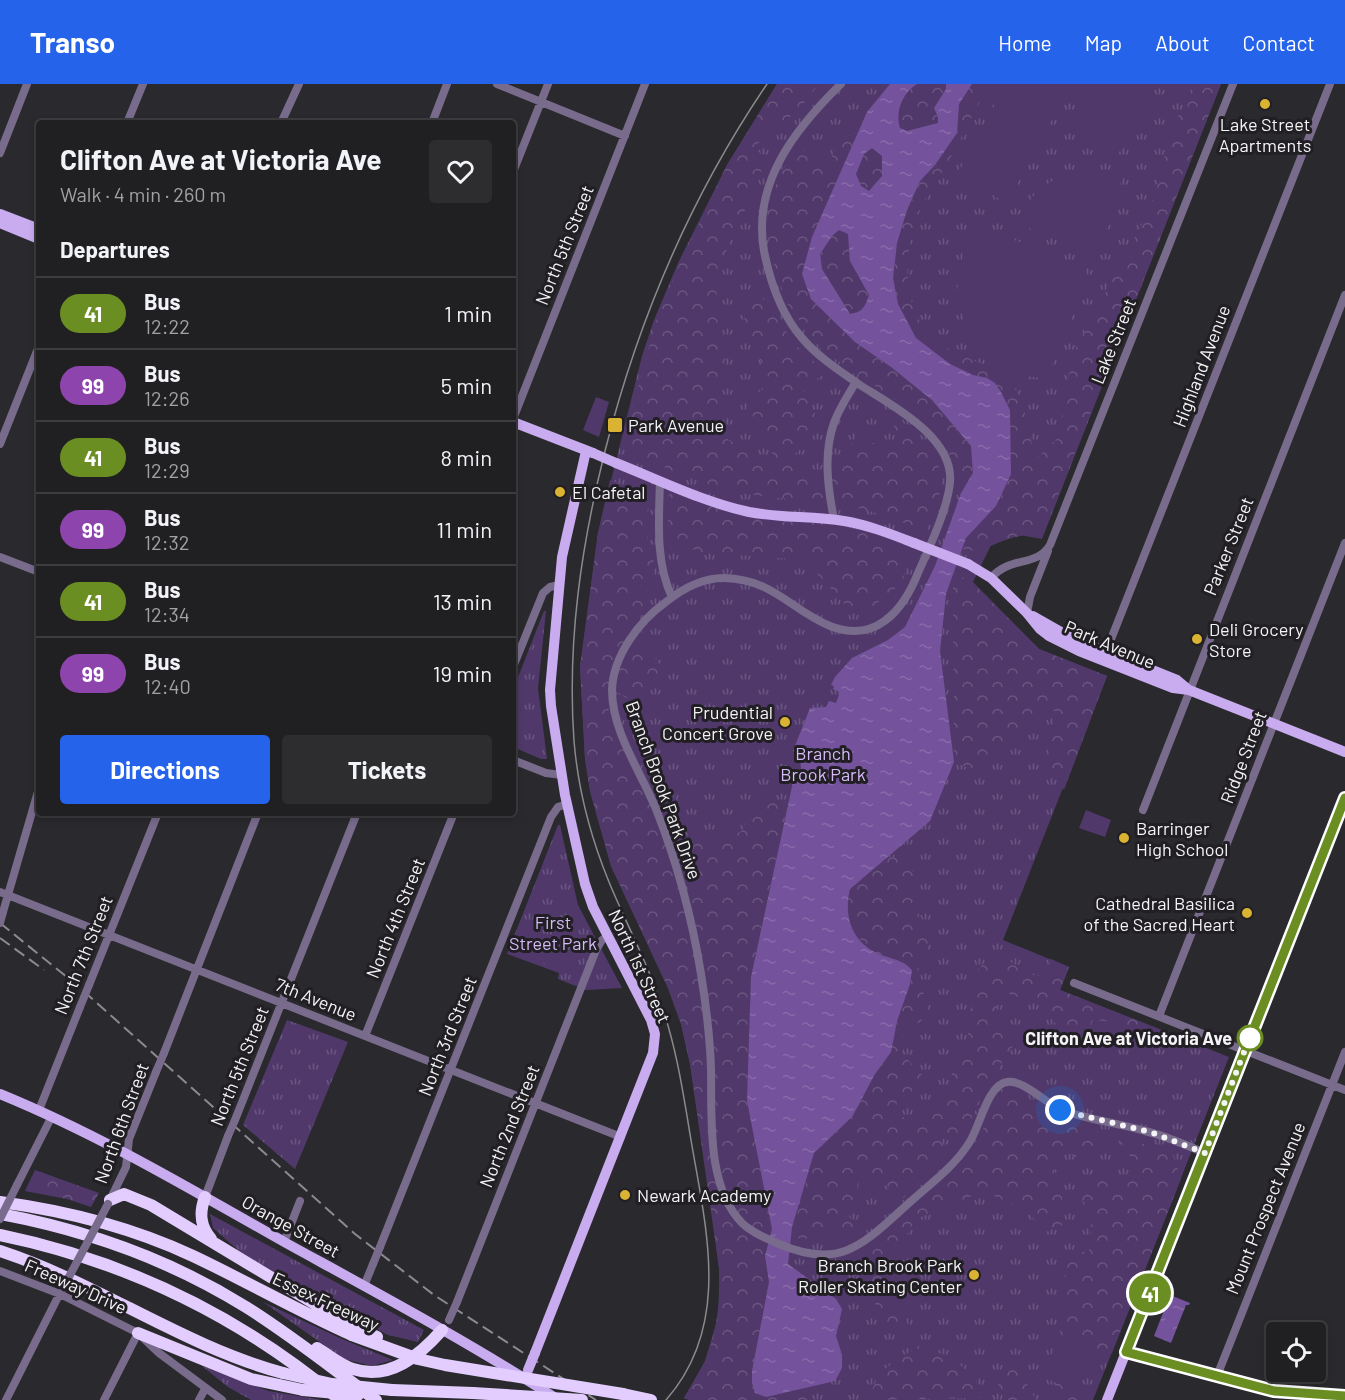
<!DOCTYPE html>
<meta charset="utf-8">
<style>
:root{--surface:#201f22;--page:#2d2c2f;--text:#f1f3f6;--muted:#a2a2a5;--line:#3d3d40;--accent:#2563eb}
body{margin:0;font-family:Barlow,sans-serif;background:var(--page);color:var(--text);height:100vh;display:flex;flex-direction:column;font-size:22px;white-space:nowrap}
*{box-sizing:border-box;margin:0}
p{font-size:20px;color:var(--muted)}
.icon{flex:none;width:33px;height:33px;fill:none;stroke:currentColor;stroke-width:2;stroke-linecap:round;stroke-linejoin:round}
.map{position:relative;flex:1;overflow:hidden}
.sheet{position:absolute;left:36px;top:36px;width:480px;height:696px;display:flex;flex-direction:column;background:var(--surface);border-radius:6px;box-shadow:0 3px 9px #0003,0 0 0 2px var(--line)}
.sheet>*{flex:none}
.badge{padding:0 12px;border-radius:20px;font-size:21px;line-height:39px}
.fabs{position:absolute;left:1266px;top:1238px;display:grid;gap:12px}
.fabs a{display:grid;place-items:center;width:60px;height:60px;border-radius:6px;background:var(--surface);box-shadow:0 3px 9px #0003,0 0 0 2px var(--line);font-size:30px}
.you{position:absolute;width:30px;height:30px;margin:-15px;border:4px solid #fff;border-radius:50%;background:#1a73e8;box-shadow:0 0 0 9px #1a73e833}
.map>.badge{position:absolute;translate:-50% -50%;box-shadow:0 0 0 3px #fff}
h2{padding:0 24px;font-size:22px;line-height:54px}
.round{display:grid;place-items:center;flex:none;width:63px;height:63px;border-radius:6px;background:var(--page)}
.overview{display:flex;align-items:center;justify-content:space-between;height:102px;padding:0 24px}
h1{font-size:28px;font-weight:700;line-height:45px}
.action{display:flex;gap:12px;margin-top:auto;padding:12px 24px}
.action a{flex:1;height:69px;border-radius:6px;background:var(--accent);color:#fff;font-size:24px;font-weight:700;line-height:69px;text-align:center}
.action a+a{background:var(--page);color:var(--text)}
ul{padding:0;list-style:none}
li{display:flex;align-items:center;gap:18px;height:72px;padding:0 24px;border-top:2px solid var(--line)}
li div{flex:1}
li b{display:block;font-size:22px}
li em{font-style:normal}
li .badge{min-width:66px;font-weight:700;text-align:center}
header{display:flex;align-items:center;gap:36px;box-sizing:border-box;height:84px;padding:0 30px;background:var(--accent);color:#fff}
header strong{font-size:28px}
nav{display:flex;gap:33px;margin-inline-start:auto;font-size:21px}
.map>svg:first-child{display:block}
.grass{fill:url(#grass-tufts)}
.forest{fill:url(#forest-crowns)}
.pitch{fill:#50396a}
.water{fill:url(#water-ripples);fill-rule:evenodd}
.lines{fill:none;stroke-linecap:round;stroke-linejoin:round}
.minor{stroke:#796b8c;stroke-width:8}
.major{stroke:#c9abef;stroke-width:10}
.highway{stroke:#e2cdfe;stroke-width:12}
.tram{stroke:#8b8a8d;stroke-width:1.5}
.rail{stroke:#8b8a8d;stroke-width:2;stroke-dasharray:12 6;stroke-linecap:butt}
.minor-bridge{stroke:#796b8c;stroke-width:8}
.major-bridge{stroke:#c9abef;stroke-width:10}
.highway-bridge{stroke:#e2cdfe;stroke-width:12}
.line-casing{stroke:#fff;stroke-width:14}
.line{stroke:#6b8e23;stroke-width:9}
.walk{stroke:#f4f3f5;stroke-width:6;stroke-dasharray:0 10.8}
.poi-dot{fill:#dab333;stroke:#211f23;stroke-width:2}
.stop-dot{fill:#fff;stroke:#6b8e23;stroke-width:3}
.labels{text-anchor:middle;dominant-baseline:central;stroke-width:6;stroke-linejoin:round;paint-order:stroke}
.poi-label{font-size:18px;fill:#f4f3f5;stroke:#211f23;text-anchor:start}
.street-label{font-size:18px;fill:#f4f3f5;stroke:#211f23}
.park-label{font-size:18px;fill:#d4baf7;stroke:#211f23}
.stop-label{font-size:18px;font-weight:bold;fill:#f4f3f5;stroke:#211f23;text-anchor:end}
</style>
<header>
<strong>Transo</strong>
<nav><a>Home</a><a>Map</a><a>About</a><a>Contact</a></nav>
</header>
<div class="map">
<svg width="1345" height="1316" viewBox="0 0 1345 1316">
<defs>
<pattern id="grass-tufts" width="24" height="20" patternUnits="userSpaceOnUse" patternTransform="scale(1.5)"><rect width="24" height="20" fill="#50396a"/><path d="M3 7l-1-3M5 7V3M7 7l1-3M15 17l-1-3M17 17v-4M19 17l1-3" fill="none" stroke="#6a5680"/></pattern>
<pattern id="forest-crowns" width="20" height="18" patternUnits="userSpaceOnUse" patternTransform="scale(1.5)"><rect width="20" height="18" fill="#50396a"/><path d="M2 6a3 3 0 1 1 6 0M12 15a3 3 0 1 1 6 0" fill="none" stroke="#6a5680"/></pattern>
<pattern id="water-ripples" width="26" height="14" patternUnits="userSpaceOnUse" patternTransform="scale(1.5)"><rect width="26" height="14" fill="#75529c"/><path d="M2 4q2-2 4 0t4 0M15 11q2-2 4 0t4 0" fill="none" stroke="#896baa"/></pattern>
</defs>
<rect width="100%" height="100%" fill="#2a292d"/>
<!-- grass -->
<path class="grass" d="M777 0H1221L1042 455 1020 451 991 461 973 498 1039 565 1107 592 1003 856 1069 883 1060 906 1229 973 1093 1316H689L684 1314 705 1277 718 1233 720 1215 719 1184 709 1105 690 980 681 940 668 904 611 782 590 707 585 675 580 583 598 449 642 272 654 236 678 179 727 81Z
M544 527H546L538 604 547 675H541L513 663V606Z
M558 741H560L578 821 622 904 586 906 558 895 559 889 507 870Z
M287 936 348 958 295 1085 243 1041Z
M210 1130 424 1246 418 1258 388 1251 315 1213 239 1167 213 1144Z
M263 1218 342 1255 393 1276 372 1282 344 1275Z
M202 1282 269 1307 322 1316H251L228 1303Z"/>
<!-- forest -->
<path class="forest" d="M777 0H819L806 17 785 38 767 41 756 65 766 75 753 109 723 174 716 213 726 272 716 331 725 354 773 379 771 356 747 324 769 295C759 271 737 239 746 212L771 217 791 257 827 289 802 303 821 342 801 365 792 372 812 395C836 381 844 373 858 350L871 359 903 361 892 338 897 333C916 350 945 374 941 403 939 417 930 433 926 447 900 438 874 426 847 422 806 415 764 415 724 405 688 396 655 378 621 364L657 234 679 181 727 81Z
M917 0H946V5L934 24 938 33V39L907 47 900 44C895 28 902 9 917 0Z
M972 0H990C975 25 963 51 949 77 941 91 930 105 923 120 903 163 897 226 939 259 957 272 978 276 996 287 1028 304 1026 346 1036 375L1058 354 1073 269 1149 127 1175 37 1198 0H1221L1044 447 1006 455 978 468 963 465 962 463 966 454 996 422 987 294 973 291 950 280 916 254 898 220 893 194 897 159 907 126 920 97 935 81 957 49 959 20Z
M858 48 812 153 811 215 855 258 891 283 932 316 971 362 973 389 961 409 957 389 942 354 914 328 822 266 786 218 769 164 766 134 773 107 795 61 828 82 839 55Z
M872 64 882 72V92L869 107 861 102 856 90 864 70Z
M839 146 848 150 850 177 869 211C865 223 863 228 850 230L822 185 820 170 832 152Z
M610 396 649 411 647 450 655 483 640 531 643 559 661 582 641 625 606 599 610 640 643 706 669 703 695 755 716 759 742 747 753 724 773 716 787 725 751 893 747 1017 773 1145 765 1172 769 1198 752 1287V1299L766 1313 807 1303 811 1316H690L684 1314C691 1302 700 1290 705 1277 718 1247 720 1216 719 1184L690 980 681 940 668 904 611 782 590 707 585 675 580 583 598 449Z
M671 405 713 424 753 432 828 438 878 452 909 474 902 499 868 526 849 525 805 476 697 468 669 450 667 421Z
M953 489 973 499 1039 565 1107 592 1064 706 1047 679 1055 627 1035 626 980 689 954 678Z
M888 773 903 774C917 793 920 796 911 818L924 838 931 856 918 881 921 903 928 921 921 938 905 944 899 966 924 993 917 1003 896 1020 901 1033 926 1037 948 1001 954 985 968 966V946L975 890 987 875H1006L1032 891 1049 893 1051 875 1069 883 1060 906 1190 957 1186 964 1105 937 1092 936 1084 956 1068 952 1049 933 1037 919 1003 908 996 927 1018 954 991 996 963 1051 942 1055 945 1074 902 1115 887 1121 890 1108 888 1103 861 1092 849 1133 856 1140 851 1153 814 1148 805 1156 791 1152 814 1069 852 1033 874 990 891 968 897 937 910 900 912 886C902 874 887 874 874 868 856 858 836 822 852 803 862 792 876 782 888 773Z
M1004 1002C1034 1021 1063 1036 1097 1045L1101 1068 1091 1079 1062 1067 1054 1084 1062 1110V1141L1046 1148 1026 1126 994 1112H972L916 1135 899 1164 898 1213 909 1244 885 1249 877 1230 866 1169 920 1115 953 1086 981 1051 996 1006Z
M1116 1052 1172 1068 1181 1095 1112 1269 1094 1268 1059 1253 1064 1228 1066 1171 1089 1167 1092 1132 1076 1105 1101 1094 1125 1093 1135 1080Z
M35 1086 99 1109 91 1123 67 1115 25 1107Z
M918 1262 951 1273 975 1294 982 1314 868 1316 879 1289Z
M1006 1278 1021 1290 1036 1316H1004L996 1294Z
M1056 1298 1093 1316H1052Z"/>
<!-- pitch -->
<path class="pitch" d="M1006 0H1053L1067 8 1007 119 957 91Z
M1074 0H1146L1151 2 1155 12 1116 73C1087 60 1073 32 1074 0Z
M1081 86H1096L1122 94 1113 127 1097 168 1088 170 1018 139C1032 106 1047 96 1081 86Z
M980 143 1084 183 1088 192 1046 294C1039 293 1030 293 1023 292 1012 289 1000 281 992 273 950 237 947 185 980 143Z
M596 313 609 318 599 353 583 346Z
M1086 726 1111 736 1105 753 1079 744Z
M535 847 553 852 564 861 555 884 521 870 530 848Z
M1059 1253 1094 1268 1077 1307 1042 1293Z"/>
<!-- water -->
<path class="water" d="M890 0H917C902 9 895 28 900 44L907 47 938 39V33L934 24 946 5V0H972L959 20 957 49 935 81 920 97 907 126 897 159 893 194 898 220 916 254 950 280 973 291 987 294 995 299 1001 308 1010 326 1011 390 996 422 966 454 946 510 940 567 954 678 930 737 850 805C844 829 850 854 873 867 886 875 902 874 912 886L910 900 897 937 891 968 875 990 852 1033 814 1069 792 1143 788 1180 836 1215 842 1225 836 1252 842 1271V1284L835 1297 766 1313 755 1309 752 1299V1287L769 1198 765 1172 772 1145 747 1017 751 893 793 698 796 699V696L804 699 808 688 801 685 800 673 793 667 810 624 826 623 829 617 836 619 840 608 833 605 834 602 831 601 835 593 852 574 888 556 905 543 935 482 961 409 973 389 971 362 932 316 891 283 855 258 811 215 802 190 812 153 867 28ZM872 64 882 72V92L869 107 861 102 856 90 864 70ZM839 146 848 150 850 177 869 211C865 223 863 228 850 230L822 185 820 170 832 152Z
M1170 1211 1190 1219 1189 1221H1186L1171 1259 1154 1252Z"/>
<g class="lines">
<!-- minor -->
<path class="minor" d="M497 0 625 52
M841 0C795 45 752 99 764 167 770 197 781 230 802 254 818 273 840 287 860 301 891 321 954 353 950 398 948 424 929 464 918 489 903 527 875 560 830 542 791 526 773 495 724 494 703 494 682 505 666 518 639 537 613 572 612 606 612 648 641 688 656 725 677 778 692 834 701 890 706 921 710 953 711 985 712 1032 706 1102 742 1139 752 1149 766 1154 779 1160 842 1187 864 1159 909 1119 930 1100 954 1083 969 1059 980 1043 987 1001 1007 998 1023 995 1046 1020 1062 1026 1089 1036 1118 1039 1145 1047 1166 1052 1186 1061 1205 1069
M127 39 143 0
M281 39 299 0
M432 39 447 0
M0 69 27 0
M513 88 548 0
M513 335 645 0
M0 360 39 262
M660 397C659 435 655 478 672 513
M834 436C828 405 823 369 834 339 839 325 848 311 856 298
M0 473 39 488
M991 494C1011 471 1036 484 1050 461L1233 0
M1027 529 1030 513 1048 467
M1104 573 1330 0
M513 583 543 509 550 503 559 501
M513 676 546 689 562 691
M1143 726 1345 211
M0 808 621 1053
M3 828 39 704
M1074 899 1345 1006
M89 901 158 729
M1159 932 1345 459
M365 952 454 729
M164 969 258 729
M39 1026 80 923
M235 1036 357 729
M17 1101 52 1032
M205 1113 228 1052
M110 1116 126 1083 129 1055 156 988
M284 1158 300 1117
M380 1163 551 733 558 723 567 720
M0 1187 60 1210 138 1249 159 1269 222 1316
M364 1202 373 1180
M457 1218 596 866 602 856 608 852
M1127 1268 1274 1307 1345 1312
M1217 1292 1345 968
M6 1316 61 1207
M104 1316 138 1249
M199 1316 205 1305"/>
<!-- major -->
<path class="major" d="M0 130 39 145
M0 139 39 155
M513 338 593 369
M616 379C659 396 703 418 749 428 780 434 812 432 844 437 868 441 891 450 914 459
M968 480 991 494 1027 529 1040 545 1049 552 1079 567 1173 604 1189 606 1345 668
M1033 532 1070 553 1177 596 1189 606
M0 1010C100 1051 192 1106 286 1159 377 1209 469 1258 557 1315
M535 1269 653 969 655 950 651 936 593 823 585 800 565 711 551 622 550 606 562 473 586 367
M1107 1316 1345 714"/>
<!-- highway -->
<path class="highway" d="M205 1113C199 1129 200 1142 211 1155
M110 1116 124 1110 151 1121 350 1241
M0 1118C67 1127 131 1143 193 1172 246 1197 298 1227 352 1251
M0 1130C86 1146 172 1177 246 1223 291 1251 333 1285 376 1316
M0 1151C126 1177 241 1233 340 1316
M0 1167C98 1199 183 1262 283 1289
M138 1249 251 1295 303 1306
M317 1264C329 1271 340 1281 353 1285 390 1297 420 1271 442 1246
M392 1306 473 1309
M623 1310 651 1316"/>
<!-- tram -->
<path class="tram" d="M666 1316C732 1241 706 1145 691 1056 683 1008 676 960 659 914 645 874 625 837 609 798 591 754 578 705 574 657 567 558 581 463 605 367 638 236 691 112 767 0"/>
<!-- rail -->
<path class="rail" d="M0 839 78 902 355 1150 434 1211 596 1316
M0 854 44 886"/>
<!-- minor-bridge -->
<path class="minor-bridge" d="M0 839 3 828
M80 923 89 901
M156 988 164 969
M228 1052 235 1036
M0 1135 17 1101
M373 1180 380 1163
M63 1204 108 1120
M449 1236 457 1218"/>
<!-- major-bridge -->
<path class="major-bridge" d="M593 369 616 379
M914 459 968 480
M528 1286 535 1269"/>
<!-- highway-bridge -->
<path class="highway-bridge" d="M350 1241 377 1253
M352 1251 418 1275 445 1281 623 1310
M283 1289 332 1300 392 1306
M303 1306 358 1311
M473 1309 582 1316"/>
</g>
<g class="lines">
<!-- line casing -->
<g class="line-casing">
<path id="line" d="M1345 714 1126 1268 1274 1307 1345 1312"/>
</g>
<!-- line -->
<use href="#line" class="line"/>
<!-- walk -->
<path class="walk" d="M1060 1026 1150 1048 1205 1069 1253 945 1250 954"/>
</g>
<!-- markers -->
<g class="poi-dot">
<circle cx="1265" cy="20" r="6"/>
<rect x="607" y="333" width="16" height="16" rx="3"/>
<circle cx="560" cy="408" r="6"/>
<circle cx="1197" cy="555" r="6"/>
<circle cx="785" cy="638" r="6"/>
<circle cx="1124" cy="754" r="6"/>
<circle cx="1247" cy="829" r="6"/>
<circle cx="625" cy="1111" r="6"/>
<circle cx="974" cy="1191" r="6"/>
</g>
<circle class="stop-dot" cx="1250" cy="954" r="12"/>
<g class="labels">
<!-- poi labels -->
<g class="poi-label">
<text x="1265" y="40" text-anchor="middle">Lake Street<tspan x="1265" dy="21">Apartments</tspan></text>
<text x="628" y="341">Park Avenue</text>
<text x="572" y="408">El Cafetal</text>
<text x="1209" y="545">Deli Grocery<tspan x="1209" dy="21">Store</tspan></text>
<text x="773" y="628" text-anchor="end">Prudential<tspan x="773" dy="21">Concert Grove</tspan></text>
<text x="1136" y="744">Barringer<tspan x="1136" dy="21">High School</tspan></text>
<text x="1235" y="819" text-anchor="end">Cathedral Basilica<tspan x="1235" dy="21">of the Sacred Heart</tspan></text>
<text x="637" y="1111">Newark Academy</text>
<text x="962" y="1181" text-anchor="end">Branch Brook Park<tspan x="962" dy="21">Roller Skating Center</tspan></text>
</g>
<!-- street labels -->
<g class="street-label">
<text transform="translate(564 161) rotate(-68)">North 5th Street</text>
<text transform="translate(1113 257) rotate(-68)">Lake Street</text>
<text transform="translate(1201 282) rotate(-69)">Highland Avenue</text>
<text transform="translate(1228 462) rotate(-68)">Parker Street</text>
<text transform="translate(1110 560) rotate(23)">Park Avenue</text>
<text transform="translate(1243 673) rotate(-69)">Ridge Street</text>
<text transform="translate(664 706) rotate(70)">Branch Brook Park Drive</text>
<text transform="translate(395 834) rotate(-68)">North 4th Street</text>
<text transform="translate(83 871) rotate(-68)">North 7th Street</text>
<text transform="translate(640 882) rotate(65)">North 1st Street</text>
<text transform="translate(316 915) rotate(22)">7th Avenue</text>
<text transform="translate(447 952) rotate(-68)">North 3rd Street</text>
<text transform="translate(239 982) rotate(-68)">North 5th Street</text>
<text transform="translate(121 1039) rotate(-70)">North 6th Street</text>
<text transform="translate(509 1042) rotate(-68)">North 2nd Street</text>
<text transform="translate(1265 1124) rotate(-68)">Mount Prospect Avenue</text>
<text transform="translate(291 1142) rotate(29)">Orange Street</text>
<text transform="translate(76 1202) rotate(24)">Freeway Drive</text>
<text transform="translate(326 1217) rotate(25)">Essex Freeway</text>
</g>
<!-- park labels -->
<g class="park-label">
<text x="823" y="669">Branch<tspan x="823" dy="21">Brook Park</tspan></text>
<text x="553" y="838">First<tspan x="553" dy="21">Street Park</tspan></text>
</g>
<!-- stop labels -->
<g class="stop-label">
<text x="1232" y="954">Clifton Ave at Victoria Ave</text>
</g>
</g>
</svg>
<div class="fabs">
<a><svg class="icon" aria-label="locate" viewBox="0 0 24 24"><circle cx="12" cy="12" r="6"/><path d="M12 2v4M12 18v4M2 12h4M18 12h4"/></svg></a>
</div>
<div class="you" style="left:1060px;top:1026px"></div>
<b class="badge" style="left:1150px;top:1209px;background:#6b8e23;color:#fff">41</b>
<section class="sheet">
<div class="overview"><div><h1>Clifton Ave at Victoria Ave</h1><p>Walk · 4 min · 260 m</p></div><a class="round"><svg class="icon" aria-label="heart" viewBox="0 0 24 24"><path d="M12 20l-8-8c-3-5 5-10 8-4 3-6 11-1 8 4z"/></svg></a></div>
<h2>Departures</h2>
<ul>
<li><span class="badge" style="background:#6b8e23;color:#fff">41</span><div><b>Bus</b><p>12:22</p></div><em>1 min</em></li>
<li><span class="badge" style="background:#8e44ad;color:#fff">99</span><div><b>Bus</b><p>12:26</p></div><em>5 min</em></li>
<li><span class="badge" style="background:#6b8e23;color:#fff">41</span><div><b>Bus</b><p>12:29</p></div><em>8 min</em></li>
<li><span class="badge" style="background:#8e44ad;color:#fff">99</span><div><b>Bus</b><p>12:32</p></div><em>11 min</em></li>
<li><span class="badge" style="background:#6b8e23;color:#fff">41</span><div><b>Bus</b><p>12:34</p></div><em>13 min</em></li>
<li><span class="badge" style="background:#8e44ad;color:#fff">99</span><div><b>Bus</b><p>12:40</p></div><em>19 min</em></li>
</ul>
<div class="action"><a>Directions</a><a>Tickets</a></div>
</section>
</div>
